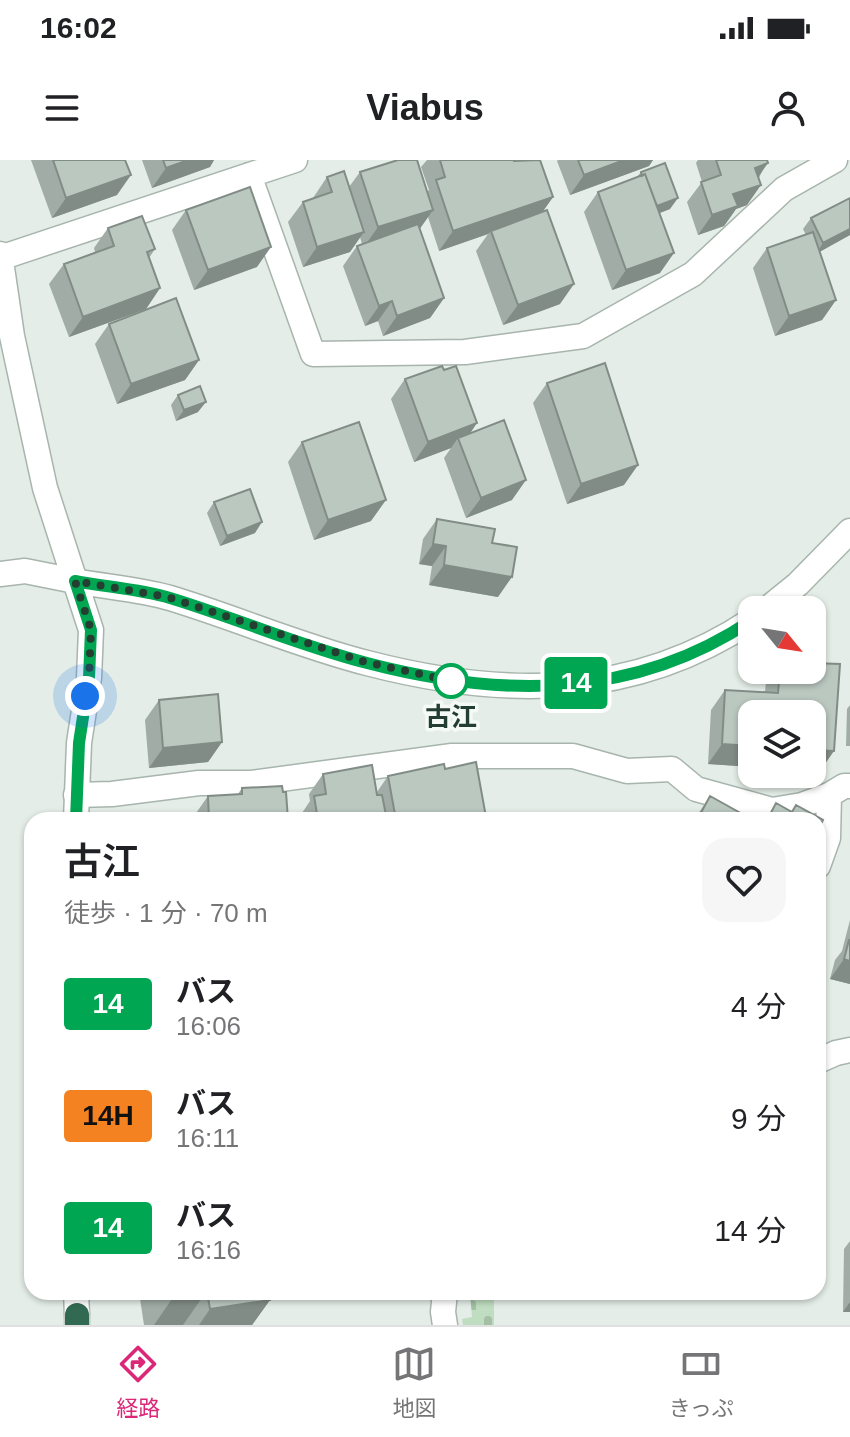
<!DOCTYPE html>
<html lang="ja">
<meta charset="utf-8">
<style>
:root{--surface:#fff;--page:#f6f6f6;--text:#202124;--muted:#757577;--line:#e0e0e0;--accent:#db2777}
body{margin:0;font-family:Helvetica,"Noto Sans JP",sans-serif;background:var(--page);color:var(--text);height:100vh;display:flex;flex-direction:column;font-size:30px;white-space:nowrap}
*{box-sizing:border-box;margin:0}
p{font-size:26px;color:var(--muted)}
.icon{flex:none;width:44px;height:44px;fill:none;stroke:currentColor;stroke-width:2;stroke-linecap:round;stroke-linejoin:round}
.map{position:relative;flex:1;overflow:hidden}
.details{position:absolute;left:24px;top:652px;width:802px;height:488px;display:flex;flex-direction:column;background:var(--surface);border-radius:24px;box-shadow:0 2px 6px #0004}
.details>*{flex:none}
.badge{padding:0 16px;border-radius:6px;font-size:28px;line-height:52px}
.needle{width:52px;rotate:120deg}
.fabs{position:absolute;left:738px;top:436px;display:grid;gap:16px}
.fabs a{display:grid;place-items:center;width:88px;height:88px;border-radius:16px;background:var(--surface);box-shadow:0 2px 6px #0004;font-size:40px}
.you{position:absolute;width:40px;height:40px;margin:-20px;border:6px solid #fff;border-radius:50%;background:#1a73e8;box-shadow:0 0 0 12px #1a73e833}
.map>.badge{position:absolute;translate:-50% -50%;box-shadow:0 0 0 4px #fff}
.round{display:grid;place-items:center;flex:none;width:84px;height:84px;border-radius:24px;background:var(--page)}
.overview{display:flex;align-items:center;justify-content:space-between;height:136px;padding:0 40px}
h1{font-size:38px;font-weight:600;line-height:60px}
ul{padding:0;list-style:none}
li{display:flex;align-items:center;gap:24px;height:112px;padding:0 40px}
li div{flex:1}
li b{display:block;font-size:30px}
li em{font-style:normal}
li .badge{min-width:88px;font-weight:700;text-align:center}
.status{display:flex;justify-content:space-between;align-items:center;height:56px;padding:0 40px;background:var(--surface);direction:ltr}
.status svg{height:22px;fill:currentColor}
header{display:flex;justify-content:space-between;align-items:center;height:104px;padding:0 40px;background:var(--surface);font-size:36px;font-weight:600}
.tab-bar{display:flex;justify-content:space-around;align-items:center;height:112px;border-top:2px solid var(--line);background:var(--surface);font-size:22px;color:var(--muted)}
.tab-bar a{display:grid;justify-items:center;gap:4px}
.tab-bar .current{color:var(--accent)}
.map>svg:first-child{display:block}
.cemetery{fill:url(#cemetery-stones)}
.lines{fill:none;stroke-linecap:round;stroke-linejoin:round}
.minor-casing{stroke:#a7b5ad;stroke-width:27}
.tertiary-casing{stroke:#a7b5ad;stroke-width:27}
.motorway-casing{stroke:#c2c9c6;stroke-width:27}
.minor{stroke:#fff;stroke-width:24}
.tertiary{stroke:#fff;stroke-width:24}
.motorway{stroke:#316952;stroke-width:24}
.wall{fill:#a0aca5}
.shaded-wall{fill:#828c86}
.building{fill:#bac8c0;stroke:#828c86;stroke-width:2}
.line-casing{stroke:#fff;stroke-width:18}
.line{stroke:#00a651;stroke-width:12}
.walk{stroke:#243e32;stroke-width:8;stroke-dasharray:0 14.4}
.stop-dot{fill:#fff;stroke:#00a651;stroke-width:4}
.labels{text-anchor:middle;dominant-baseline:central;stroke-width:7;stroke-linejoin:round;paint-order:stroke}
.stop-label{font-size:26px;font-weight:bold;fill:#243e32;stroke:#f5faf6}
</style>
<div class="status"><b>16:02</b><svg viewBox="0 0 49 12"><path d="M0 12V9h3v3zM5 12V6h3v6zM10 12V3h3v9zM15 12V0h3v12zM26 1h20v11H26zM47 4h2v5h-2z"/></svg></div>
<header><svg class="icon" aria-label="menu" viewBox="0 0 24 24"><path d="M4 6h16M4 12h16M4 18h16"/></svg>Viabus<svg class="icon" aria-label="person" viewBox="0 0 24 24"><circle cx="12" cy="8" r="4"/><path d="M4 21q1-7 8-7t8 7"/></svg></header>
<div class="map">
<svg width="850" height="1165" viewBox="0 0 850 1165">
<defs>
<pattern id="cemetery-stones" width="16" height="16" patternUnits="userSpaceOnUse" patternTransform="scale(2)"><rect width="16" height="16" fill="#bfddc0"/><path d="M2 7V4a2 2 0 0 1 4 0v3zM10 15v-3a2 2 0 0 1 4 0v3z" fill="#a4bfa5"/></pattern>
</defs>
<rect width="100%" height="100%" fill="#e4ede7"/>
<!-- cemetery -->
<path class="cemetery" d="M470 1133H494V1165H463L462 1159 472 1157Z"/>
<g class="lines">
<!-- minor casing -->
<g class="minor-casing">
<path id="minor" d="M249 15 313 194 465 192 583 176 693 114 784 29 835 0
M0 94 12 176 45 328 75 421 25 411 0 414
M0 98 295 0
M76 635 112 634 199 623H251L452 596H573L627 611 672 609 696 629 772 650 802 645 829 635 844 626H850
M818 706 828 678 829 635
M818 901 836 893 850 890
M445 1132 443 1152 445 1165"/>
</g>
<!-- tertiary casing -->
<g class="tertiary-casing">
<path id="tertiary" d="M766 450 798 424 850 371
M76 660 79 583 89 518 91 470 75 421C106 427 140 429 170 438 236 458 300 486 367 503 502 538 632 540 752 460
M76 1132 77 1155"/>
</g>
<!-- motorway casing -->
<g class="motorway-casing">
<path id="motorway" d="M77 1165V1155"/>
</g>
<!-- minor -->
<use href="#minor" class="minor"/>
<!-- tertiary -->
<use href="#tertiary" class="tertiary"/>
<!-- motorway -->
<use href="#motorway" class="motorway"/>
</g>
<!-- wall -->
<path class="wall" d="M31 0H125L117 35 52 58Z
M142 0H214L210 7 152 28Z
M427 0H514L553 37 542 52 560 144 503 165 476 91 488 74 439 91 428 57 419 69 444 138 430 158 383 176 378 161 365 166 343 106 357 86 362 84 360 77 350 92 303 107 288 62 303 42 313 38 327 17 349 27 360 12 427 32 429 30 421 7Z
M558 0H653L649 6 570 35 557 1Z
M698 0H767L747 45 736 49 724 66 698 75 687 42 702 22 696 3Z
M641 12 670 49 660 53V113L612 130 584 52 598 32 637 17Z
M186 50 257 107 194 130 172 70Z
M811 58 850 75 820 91 836 140 822 160 775 176 753 108 767 88 806 75 803 69Z
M108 68 155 89 149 98 160 128 146 149 69 177 49 124 64 104 95 92 94 88Z
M109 164 199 200 185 220 117 244 95 184Z
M405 219 470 273 512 340 466 358 444 298 451 288 414 302 391 239Z
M547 223 624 325 567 344 533 243Z
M178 235 198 252 176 261 171 245Z
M302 282 371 361 314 380 288 302Z
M214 342 255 373 220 386 207 353Z
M437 359 492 383 498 437 429 425 432 406 419 404 423 379Z
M774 510H812L820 611 708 604 711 550 725 530 765 532 766 521Z
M159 540 222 582 208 602 149 608 145 560Z
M850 545V586H846L847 549Z
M445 609 486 657 484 660H301L300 656 310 641 309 634 323 614 377 632 388 616Z
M242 628 283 632 288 660H194V656L208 636 238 634Z
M710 636 753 660H694Z
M850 760V824L830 819 835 800 842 791Z
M850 1081V1152H843L844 1089Z
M139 1132H273L269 1137 270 1140 252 1165H144Z"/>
<!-- shaded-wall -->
<path class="shaded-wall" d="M188 0H214L210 7 152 28 166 8Z
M624 0H653L649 6 570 35 584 15Z
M768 3 754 23 755 8Z
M131 15 117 35 52 58 66 38Z
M761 25 747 45 736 49 724 66 698 75 712 55 733 34Z
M553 37 539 57 491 71 488 74 439 91 453 71Z
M678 38 670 49 646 58 653 47Z
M433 50 419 70 364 87 378 67Z
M850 69V75L816 94 823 83Z
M364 72 350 92 303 107 317 87Z
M271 87 257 107 194 130 208 110Z
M674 93 660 113 612 130 626 110Z
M574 124 560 144 503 165 518 145Z
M160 128 146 149 69 177 83 157Z
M444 138 430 158 383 176 397 156Z
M836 140 822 160 775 176 789 156Z
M392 141 378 161 365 166 379 146Z
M199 200 185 220 117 244 131 224Z
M206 242 198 252 176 261 184 250Z
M477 263 463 284 458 278 451 288 414 302 428 282Z
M638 305 624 325 567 344 581 324Z
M526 320 512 340 466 358 481 338Z
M386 340 371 361 314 380 328 360Z
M262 362 255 373 220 386 227 376Z
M433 384 446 386 432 406 419 404Z
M444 405 512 417 498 437 429 425Z
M222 582 208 602 149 608 163 588Z
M722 584 752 586V607L708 604Z
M812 590 834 591 820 611H812Z
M844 799 850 801V824L830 819Z
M200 1132H206L183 1165H154L174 1136Z
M259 1132H273L267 1140H270L252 1165H199L210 1149Z
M850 1142V1152H843Z"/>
<!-- building -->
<path class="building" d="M53 0H125L131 15 66 38Z
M163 0H188L166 8Z
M398 0H417L433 50 378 67 360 12Z
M440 0H514V1L540 0 553 37 453 71 436 20 445 17Z
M578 0H624L584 15Z
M716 0H767L768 3 755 8 761 25 733 34 738 46 712 55 701 22 721 15Z
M665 3 678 38 657 46 645 14 642 16 641 12Z
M344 11 364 72 317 87 303 42 332 32 327 17Z
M645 14 674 93 626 110 598 32Z
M250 27 271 87 208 110 186 50Z
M850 38V69L823 83 811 58Z
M547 50 574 124 518 145 491 71Z
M142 56 155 89 147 92 160 128 83 157 64 104 114 86 108 68Z
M418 64 444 138 397 156 392 141 379 146 357 86Z
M813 72 836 140 789 156 767 88Z
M176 138 199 200 131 224 109 164Z
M605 203 638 305 581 324 547 223Z
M442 206 444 210 456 206 477 263 428 282 405 219Z
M200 226 206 242 184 250 178 235Z
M504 260 526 320 481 338 458 278Z
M359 262 386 340 328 360 302 282Z
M250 329 262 362 227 376 214 342Z
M437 359 495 369 492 383 517 387 512 417 444 405 446 386 433 384Z
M812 503 840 504 834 591 812 590V554H752V586L722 584 725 530 778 533 780 510H812Z
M218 534 222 582 163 588 159 540Z
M476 602 486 657 476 660H396L388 616 444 604 445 609Z
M372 605 377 635H382L387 660H318L314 636 326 634 323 614Z
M282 626 283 632H286L288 660H209L208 636 242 634V628Z
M710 636 753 660H697Z
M776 643 792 652 796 645 823 660 818 670V660H767Z
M849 780H850V801L844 799Z
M174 1132H200L174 1136Z
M207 1132H269L270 1140 210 1149Z"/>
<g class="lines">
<!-- line casing -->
<g class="line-casing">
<path id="line" d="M76 660 79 583 89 518 91 470 75 421C106 427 140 429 170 438 236 458 300 486 367 503 501 538 633 540 752 460"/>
</g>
<!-- line -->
<use href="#line" class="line"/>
<!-- walk -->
<path class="walk" d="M85 536 89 518 91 470 75 421 168 437 365 502 452 521H451"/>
</g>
<!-- markers -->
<circle class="stop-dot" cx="451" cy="521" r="16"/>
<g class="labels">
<!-- stop labels -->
<g class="stop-label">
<text x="451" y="557">古江</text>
</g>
</g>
</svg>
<div class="fabs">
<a><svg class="needle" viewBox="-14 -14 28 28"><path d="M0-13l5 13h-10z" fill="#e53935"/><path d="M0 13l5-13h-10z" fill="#757577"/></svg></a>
<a><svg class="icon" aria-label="layers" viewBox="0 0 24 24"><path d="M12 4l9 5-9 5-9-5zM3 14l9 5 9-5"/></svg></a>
</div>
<div class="you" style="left:85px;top:536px"></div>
<b class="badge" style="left:576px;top:523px;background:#00a651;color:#fff">14</b>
<section class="details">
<div class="overview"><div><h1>古江</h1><p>徒歩 · 1 分 · 70 m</p></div><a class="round"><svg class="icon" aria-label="heart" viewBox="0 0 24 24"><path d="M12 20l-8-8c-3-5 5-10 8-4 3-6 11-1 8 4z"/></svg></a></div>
<ul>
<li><span class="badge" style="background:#00a651;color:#fff">14</span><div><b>バス</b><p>16:06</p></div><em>4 分</em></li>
<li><span class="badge" style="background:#f58220;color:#111">14H</span><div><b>バス</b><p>16:11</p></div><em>9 分</em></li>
<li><span class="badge" style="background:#00a651;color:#fff">14</span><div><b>バス</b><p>16:16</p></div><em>14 分</em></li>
</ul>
</section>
</div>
<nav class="tab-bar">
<a class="current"><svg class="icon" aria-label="directions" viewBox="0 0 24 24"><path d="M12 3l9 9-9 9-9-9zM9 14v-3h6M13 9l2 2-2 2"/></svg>経路</a>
<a><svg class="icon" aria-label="map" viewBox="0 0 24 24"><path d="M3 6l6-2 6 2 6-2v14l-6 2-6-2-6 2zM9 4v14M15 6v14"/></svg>地図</a>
<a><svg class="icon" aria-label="tickets" viewBox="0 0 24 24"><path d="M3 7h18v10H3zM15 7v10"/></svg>きっぷ</a>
</nav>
